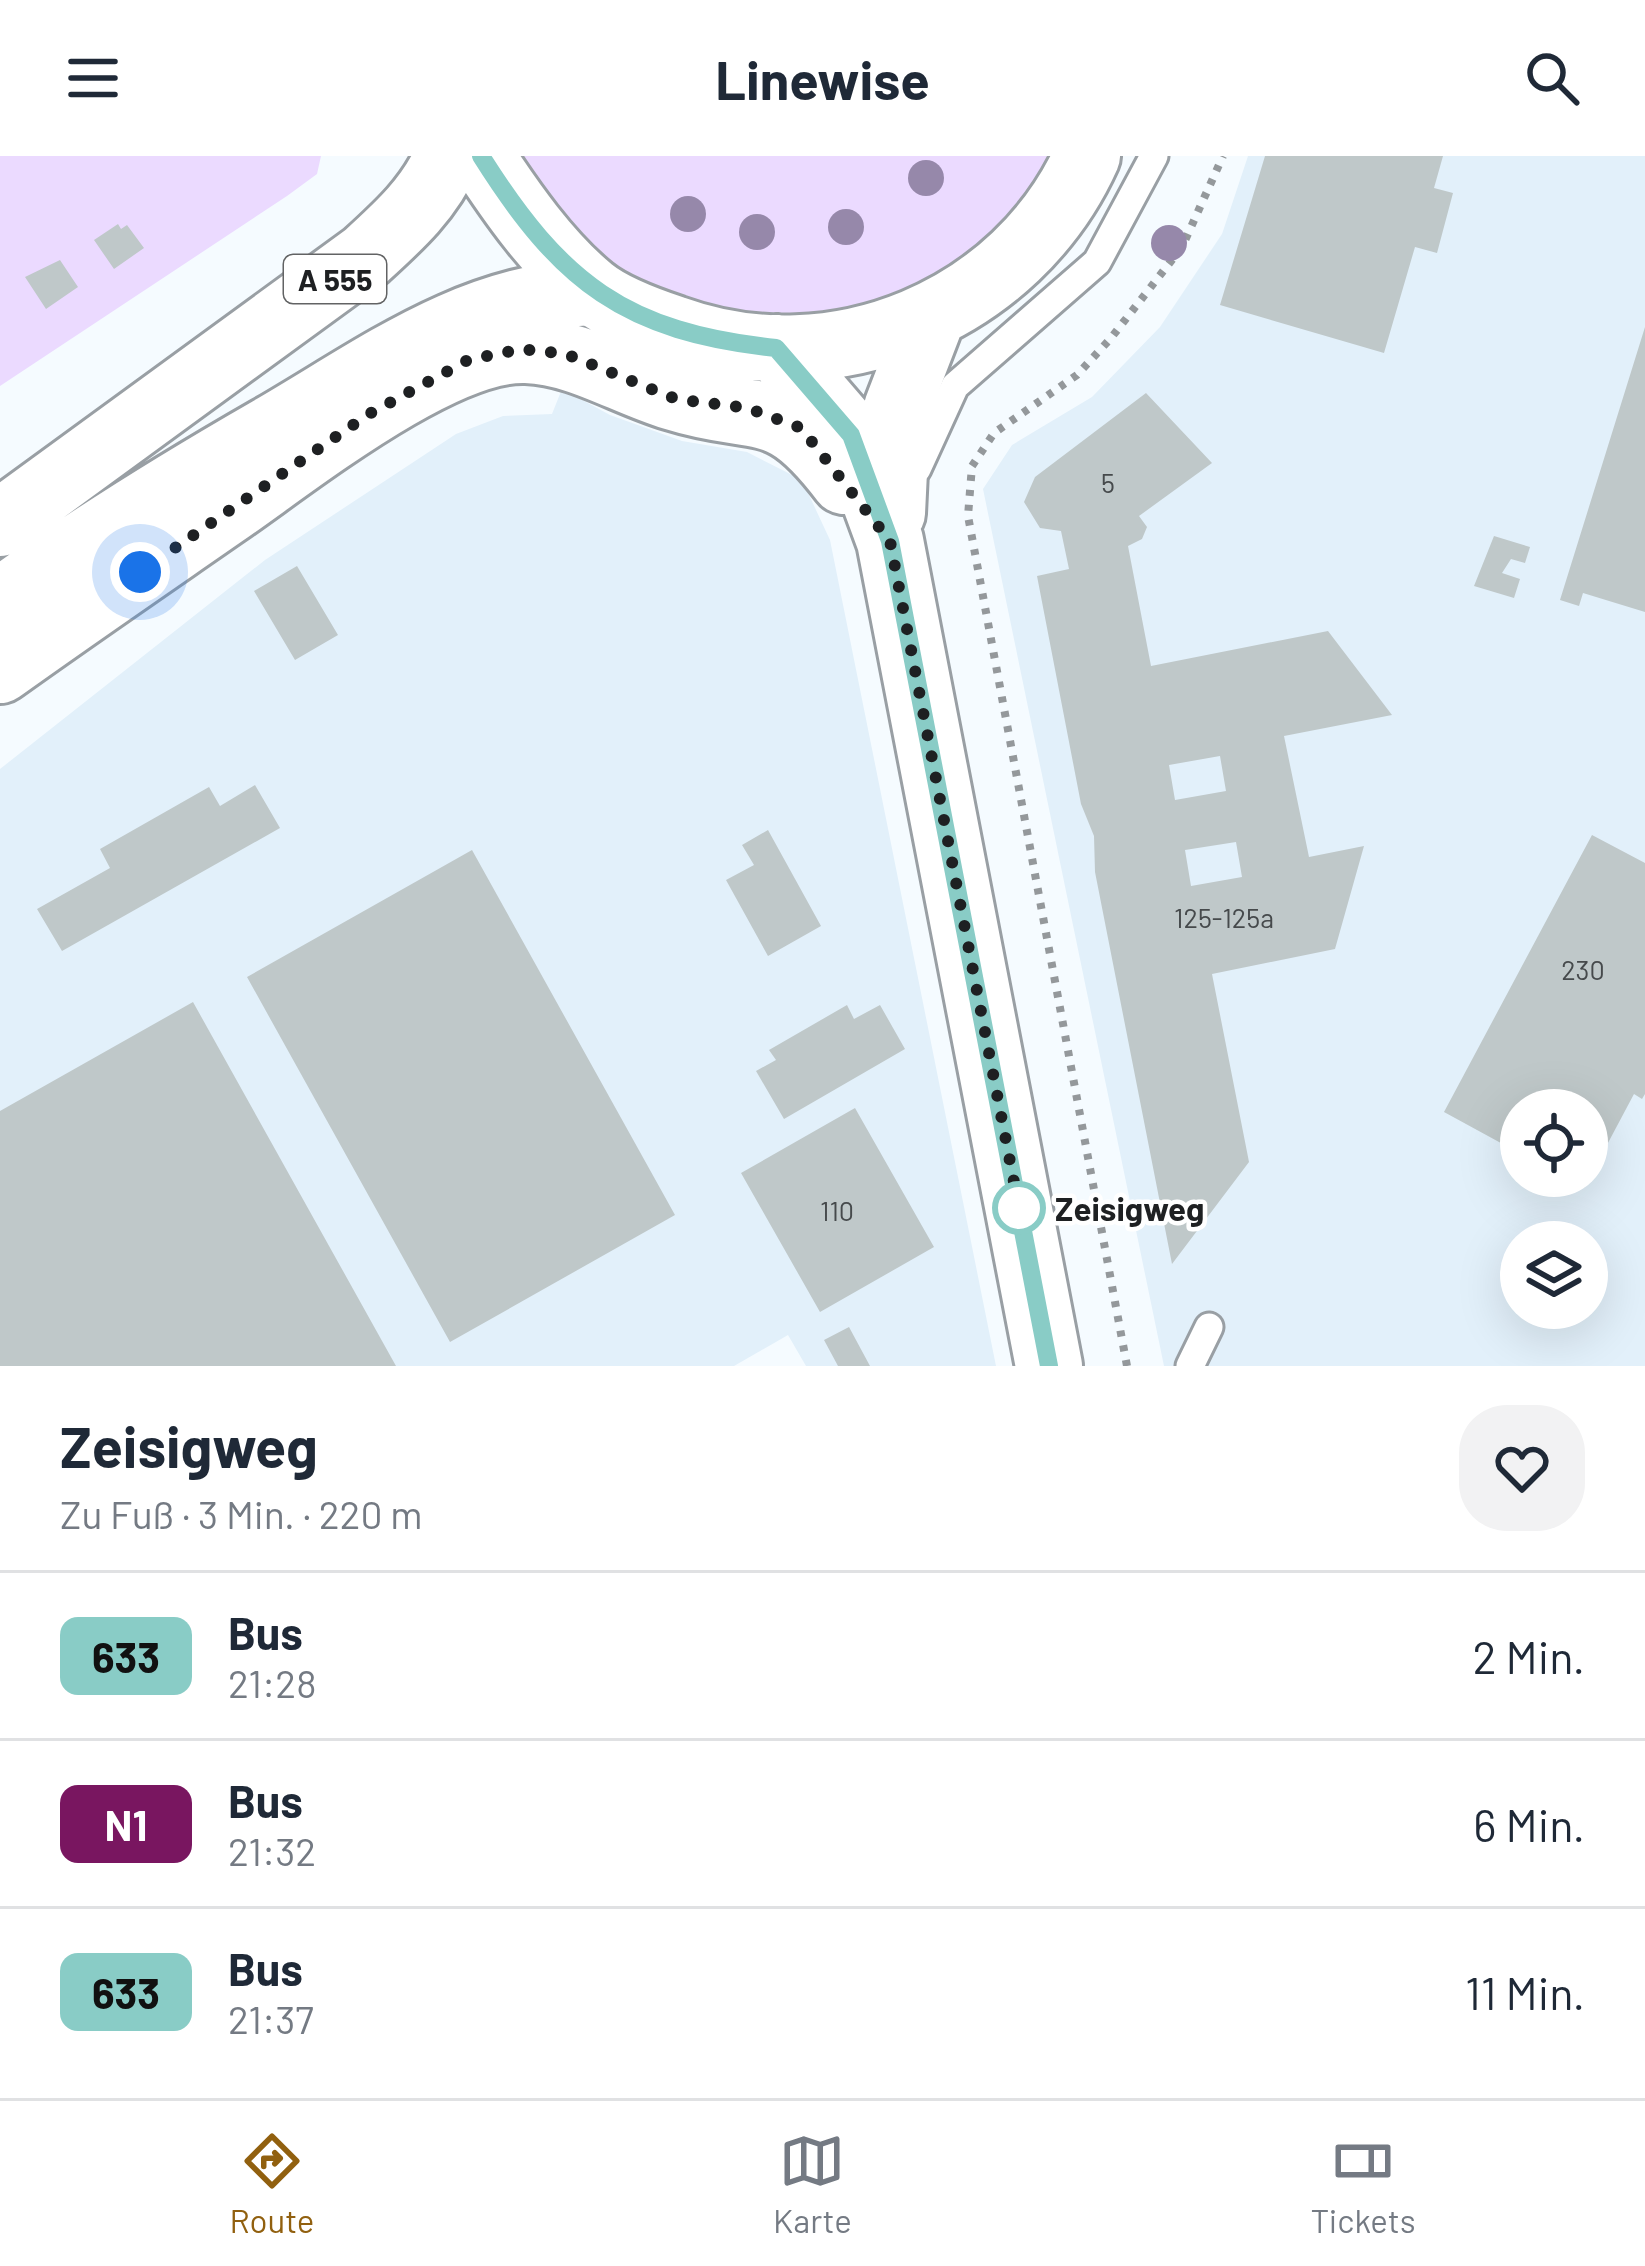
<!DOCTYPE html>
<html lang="de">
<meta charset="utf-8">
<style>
:root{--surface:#fff;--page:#f2f2f3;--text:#1f2937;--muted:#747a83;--line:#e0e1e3;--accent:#91600f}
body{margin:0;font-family:Barlow,sans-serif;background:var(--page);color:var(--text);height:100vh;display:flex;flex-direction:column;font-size:45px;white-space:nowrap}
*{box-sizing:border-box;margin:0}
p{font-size:39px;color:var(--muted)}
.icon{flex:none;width:66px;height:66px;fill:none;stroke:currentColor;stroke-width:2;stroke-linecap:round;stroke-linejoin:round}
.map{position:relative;height:1210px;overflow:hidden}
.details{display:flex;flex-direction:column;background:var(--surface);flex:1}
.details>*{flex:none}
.badge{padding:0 24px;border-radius:18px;font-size:42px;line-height:78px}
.buttons{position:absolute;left:1500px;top:933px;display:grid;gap:24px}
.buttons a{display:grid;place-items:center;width:108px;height:108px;border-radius:50%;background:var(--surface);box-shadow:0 12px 48px #0002;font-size:60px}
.you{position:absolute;width:60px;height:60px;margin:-30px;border:9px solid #fff;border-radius:50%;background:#1a73e8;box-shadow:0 0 0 18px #1a73e833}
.map>.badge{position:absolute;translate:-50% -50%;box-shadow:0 0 0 6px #fff}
.round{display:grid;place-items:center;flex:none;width:126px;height:126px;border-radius:48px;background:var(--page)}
.headline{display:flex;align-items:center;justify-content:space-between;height:204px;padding:0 60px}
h1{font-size:57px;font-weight:700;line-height:90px}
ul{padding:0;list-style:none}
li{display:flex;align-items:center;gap:36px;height:168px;padding:0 60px;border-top:3px solid var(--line)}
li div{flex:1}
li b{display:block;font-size:45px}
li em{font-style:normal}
li .badge{min-width:132px;font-weight:700;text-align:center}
header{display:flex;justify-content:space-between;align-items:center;height:156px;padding:0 60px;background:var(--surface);font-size:54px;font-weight:700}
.dock{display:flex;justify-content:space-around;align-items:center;height:168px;border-top:3px solid var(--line);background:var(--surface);font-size:33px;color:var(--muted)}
.dock a{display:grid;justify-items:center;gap:6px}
.dock .active{color:var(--accent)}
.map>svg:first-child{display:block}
.built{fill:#e2f0fa;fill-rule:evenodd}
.green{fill:#ebdaff}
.building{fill:#bfc8c9;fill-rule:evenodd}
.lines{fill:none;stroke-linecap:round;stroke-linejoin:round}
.lane-casing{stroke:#999fa4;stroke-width:33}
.secondary-casing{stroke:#999fa4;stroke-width:72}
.highway-casing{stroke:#999fa4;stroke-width:72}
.path{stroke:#94989b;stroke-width:8;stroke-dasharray:6 9;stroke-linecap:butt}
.lane{stroke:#fff;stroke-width:27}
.secondary{stroke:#fff;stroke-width:66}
.highway{stroke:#fff;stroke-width:66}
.tree{fill:#9688aa}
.line-casing{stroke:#fff;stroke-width:27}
.line{stroke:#89ccc6;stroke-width:18}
.walk{stroke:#1e2022;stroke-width:12;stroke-dasharray:0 21.6}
.stop-dot{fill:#fff;stroke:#89ccc6;stroke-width:6}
.labels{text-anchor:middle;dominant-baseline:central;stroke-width:9;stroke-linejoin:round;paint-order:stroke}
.number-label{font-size:27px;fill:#464a4c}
.shield{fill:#fff;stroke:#626364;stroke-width:3}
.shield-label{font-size:30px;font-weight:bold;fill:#1e2022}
.stop-label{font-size:33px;font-weight:bold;fill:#1e2022;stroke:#fff;text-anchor:start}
</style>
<header><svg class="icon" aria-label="menu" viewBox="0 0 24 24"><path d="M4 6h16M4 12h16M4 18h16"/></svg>Linewise<svg class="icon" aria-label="search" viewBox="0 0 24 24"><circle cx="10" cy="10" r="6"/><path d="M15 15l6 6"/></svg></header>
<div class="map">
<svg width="1645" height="1210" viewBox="0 0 1645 1210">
<rect width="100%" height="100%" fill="#f5fbff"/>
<!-- built -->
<path class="built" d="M1248 0H1645V1210H1164L983 333 1012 289 1092 241 1160 171 1222 78ZM1521 954H1587V1020H1521ZM1521 1086H1587V1152H1521Z
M562 233 610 259 682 285 747 296 802 324 830 384 996 1210H806L788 1179 734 1210H0V613L265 404 456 278 503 260 552 258Z"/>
<!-- green -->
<path class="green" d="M0 0H321L317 18 287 40 0 230Z
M517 0H1062C1039 30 1017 70 989 95 976 107 956 115 942 124 795 210 592 156 517 0Z"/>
<!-- building -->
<path class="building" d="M1265 0H1443L1434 32 1453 37 1437 97 1415 91 1384 197 1220 149Z
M118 68 121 73 127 69 144 92 114 113 94 84Z
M60 104 78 131 46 153 25 121Z
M1645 171V456L1583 437 1579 450 1560 444Z
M1146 237 1212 307 1139 360 1147 371 1142 383 1128 390 1151 510 1328 475 1392 559 1284 580 1309 701 1364 690 1335 793 1212 818 1249 1006 1172 1108 1095 716 1094 680 1081 648 1037 420 1069 413 1061 375 1040 372 1024 346 1035 321ZM1220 600 1226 635 1175 644 1169 609ZM1236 686 1242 721 1191 730 1185 694Z
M1494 380 1530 391 1525 407 1511 403 1502 417 1520 423 1514 442 1474 430Z
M297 410 338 479 295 504 254 435Z
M255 629 280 672 62 795 37 753 110 712 100 693 209 631 220 650Z
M768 674 821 770 768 800 726 724 754 709 742 689Z
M1592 679 1645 707V938L1642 943 1634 938 1584 1032 1563 1020H1587V954H1521V998L1444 956Z
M472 694 675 1059 450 1186 247 821Z
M193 846 396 1210H0V955Z
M847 849 854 863 880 849 905 893 784 963 756 915 776 904 769 894Z
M855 952 934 1091 820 1156 741 1017Z
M849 1171 870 1210H838L824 1184Z"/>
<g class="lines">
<!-- lane casing -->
<g class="lane-casing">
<path id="lane" d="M917 313 955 230 1097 106 1154 0
M1190 1210 1209 1171"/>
</g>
<!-- secondary casing -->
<g class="secondary-casing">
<path id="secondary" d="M481 0C511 46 548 99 591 134 613 152 647 164 674 173 834 231 1017 155 1087 0
M776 192 851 279 890 385 1049 1210
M892 357 897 252 932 161
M0 514C74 461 150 409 225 357 295 309 441 191 526 194 579 196 623 226 673 241 762 269 777 237 844 325"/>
</g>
<!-- highway casing -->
<g class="highway-casing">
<path id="highway" d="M0 367 366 100C399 70 430 42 448 0
M0 446C87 382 175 328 269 274 373 214 468 140 592 136"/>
</g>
<!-- path -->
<path class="path" d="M1127 1210 968 360 972 310 994 277 1077 219 1111 182 1182 91 1223 0"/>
<!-- lane -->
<use href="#lane" class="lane"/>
<!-- secondary -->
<use href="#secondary" class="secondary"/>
<!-- highway -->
<use href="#highway" class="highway"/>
</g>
<!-- trees -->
<g class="tree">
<circle cx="926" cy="22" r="18"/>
<circle cx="688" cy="58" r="18"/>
<circle cx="846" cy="71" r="18"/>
<circle cx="757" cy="76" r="18"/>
<circle cx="1169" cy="87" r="18"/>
</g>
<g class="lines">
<!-- line casing -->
<g class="line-casing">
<path id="line" d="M481 0C561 127 625 176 776 192L851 279 890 385 1049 1210"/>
</g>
<!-- line -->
<use href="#line" class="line"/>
<!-- walk -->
<path class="walk" d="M140 416 369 258 468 204 521 193 566 198 676 243 747 252 801 272 890 385 1019 1052"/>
</g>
<!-- markers -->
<circle class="stop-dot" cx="1019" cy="1052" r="24"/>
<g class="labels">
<!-- number labels -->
<g class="number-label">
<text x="1108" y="326">5</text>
<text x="1224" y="761">125-125a</text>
<text x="1583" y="813">230</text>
<text x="837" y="1054">110</text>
</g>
<!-- shield labels -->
<rect class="shield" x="284" y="99" width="102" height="48" rx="9"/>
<g class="shield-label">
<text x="335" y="123">A 555</text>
</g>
<!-- stop labels -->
<g class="stop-label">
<text x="1055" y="1052">Zeisigweg</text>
</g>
</g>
</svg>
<div class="buttons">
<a><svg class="icon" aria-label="locate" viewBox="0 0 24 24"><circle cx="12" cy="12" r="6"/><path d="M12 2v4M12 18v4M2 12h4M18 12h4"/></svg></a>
<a><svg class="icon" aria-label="layers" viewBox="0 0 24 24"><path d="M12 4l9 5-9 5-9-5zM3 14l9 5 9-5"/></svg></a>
</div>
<div class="you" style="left:140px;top:416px"></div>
</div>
<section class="details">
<div class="headline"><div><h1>Zeisigweg</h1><p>Zu Fuß · 3 Min. · 220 m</p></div><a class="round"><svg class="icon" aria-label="heart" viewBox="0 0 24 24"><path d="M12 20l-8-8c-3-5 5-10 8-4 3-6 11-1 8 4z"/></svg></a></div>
<ul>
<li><span class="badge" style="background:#89ccc6;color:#111">633</span><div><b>Bus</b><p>21:28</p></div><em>2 Min.</em></li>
<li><span class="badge" style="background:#791660;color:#fff">N1</span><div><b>Bus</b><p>21:32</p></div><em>6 Min.</em></li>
<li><span class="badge" style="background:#89ccc6;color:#111">633</span><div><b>Bus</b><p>21:37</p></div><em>11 Min.</em></li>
</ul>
</section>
<nav class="dock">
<a class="active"><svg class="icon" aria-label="directions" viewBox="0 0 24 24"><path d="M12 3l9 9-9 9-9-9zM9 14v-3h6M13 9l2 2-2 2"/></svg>Route</a>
<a><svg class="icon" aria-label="map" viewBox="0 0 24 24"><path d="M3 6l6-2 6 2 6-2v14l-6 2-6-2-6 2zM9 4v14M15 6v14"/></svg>Karte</a>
<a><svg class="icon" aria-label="tickets" viewBox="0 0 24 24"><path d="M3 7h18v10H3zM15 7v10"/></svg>Tickets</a>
</nav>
